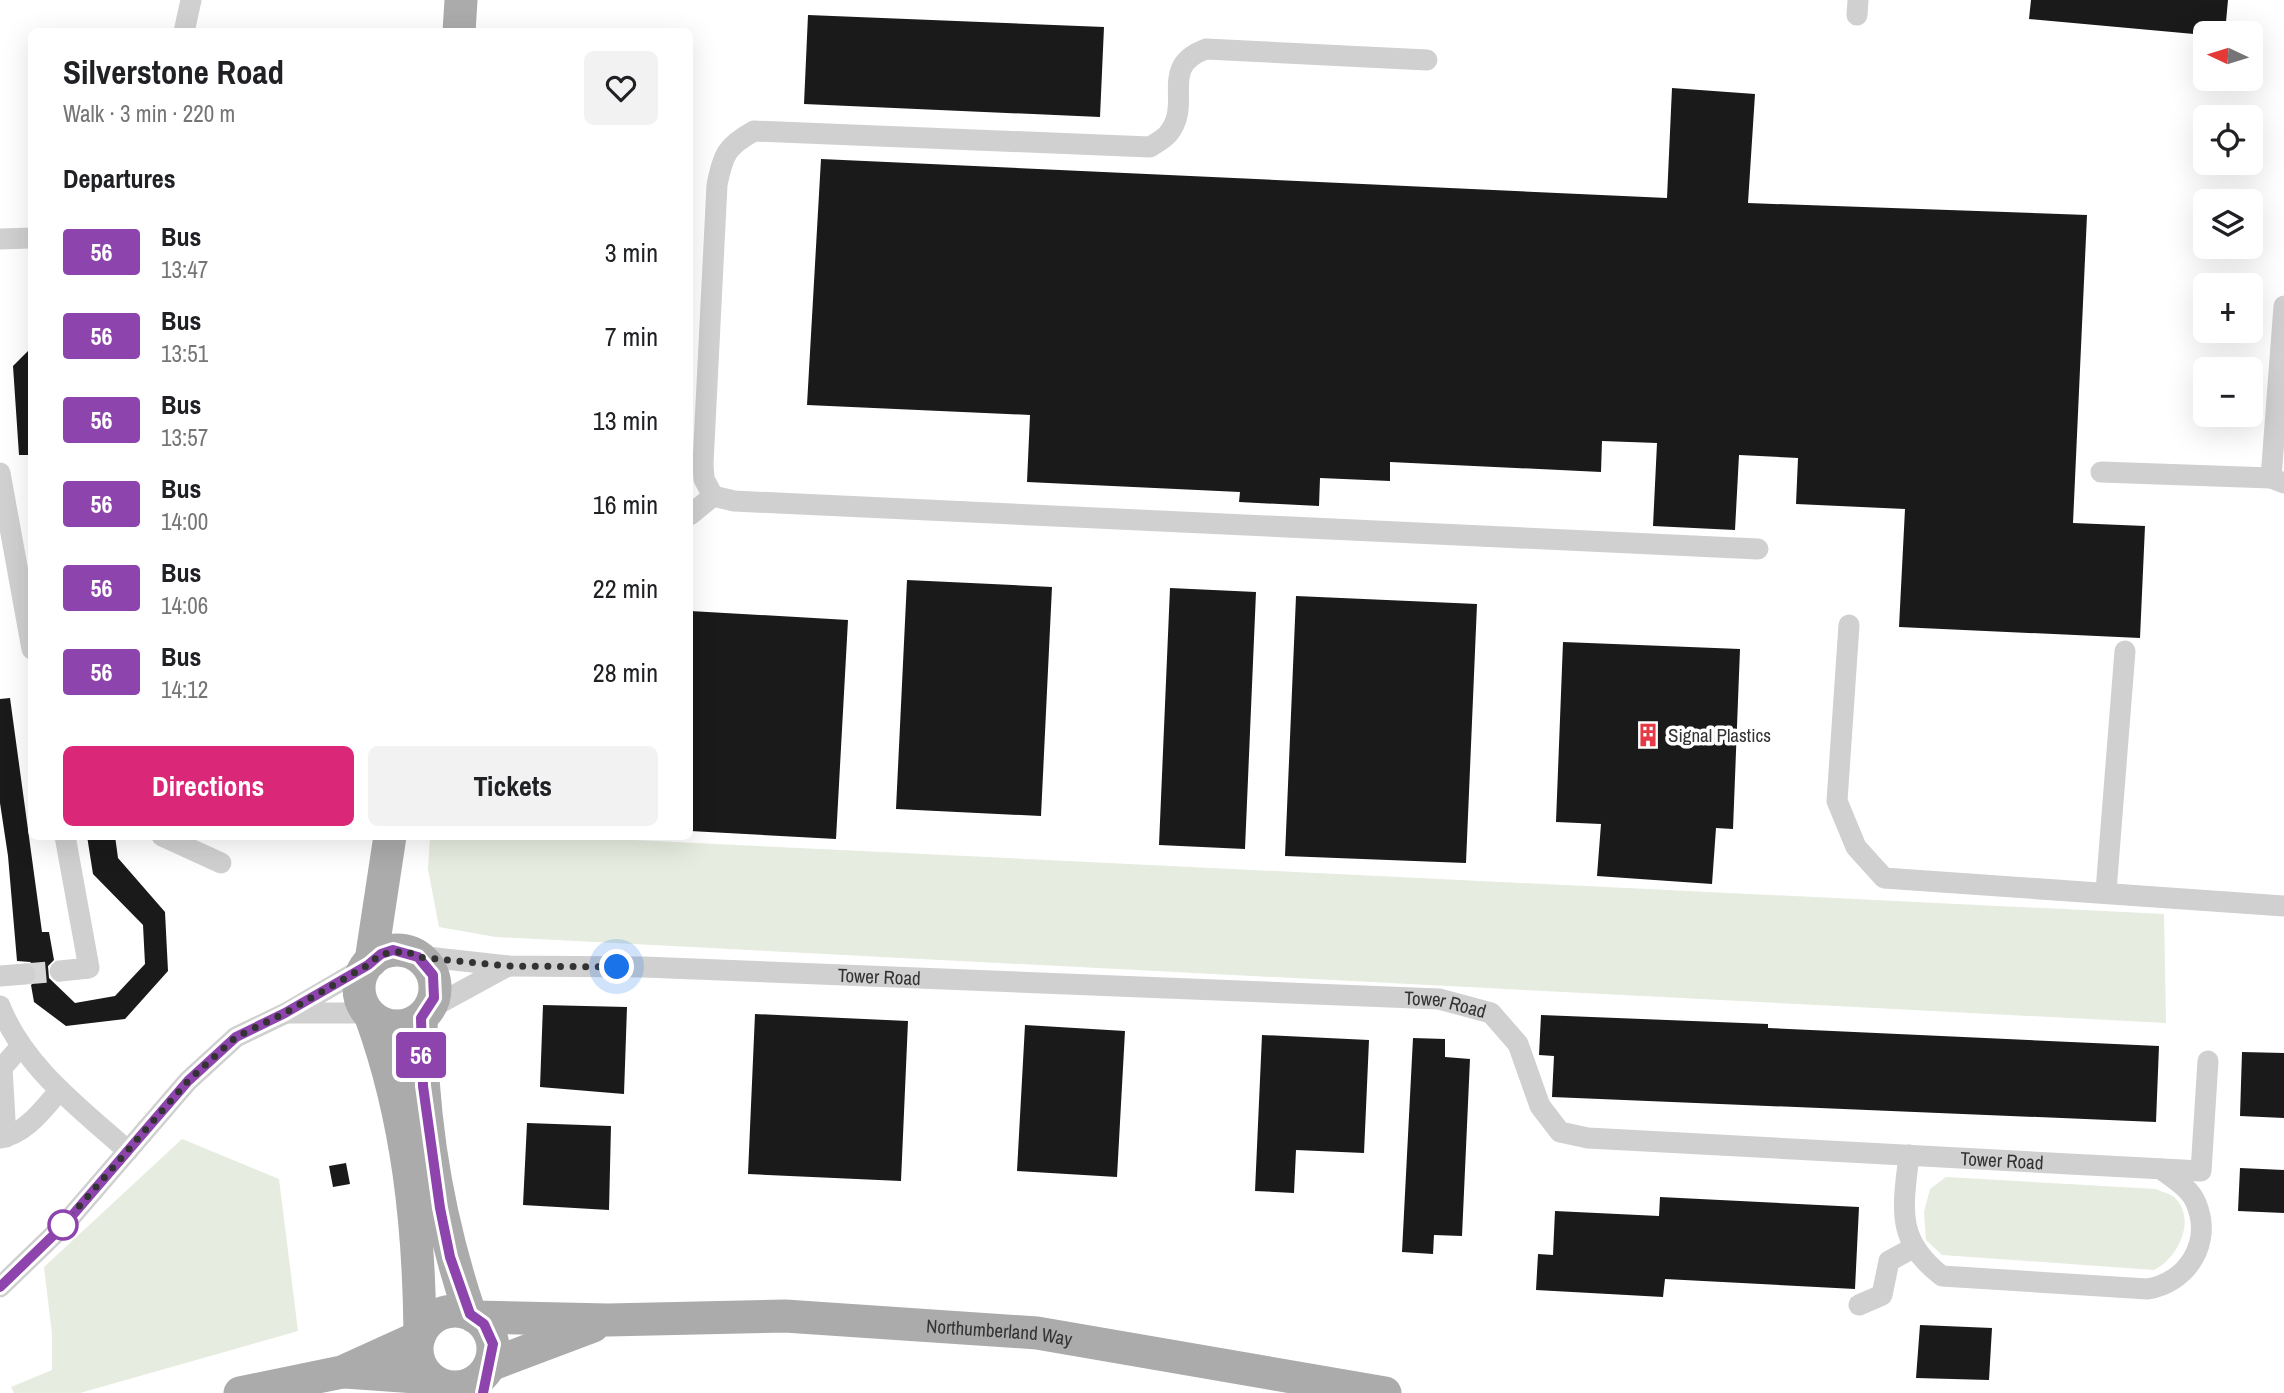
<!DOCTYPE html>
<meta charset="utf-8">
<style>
:root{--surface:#fff;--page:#f2f2f2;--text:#202124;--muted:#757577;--accent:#db2777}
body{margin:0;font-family:"Archivo Narrow",sans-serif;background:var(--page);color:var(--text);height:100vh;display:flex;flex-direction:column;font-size:26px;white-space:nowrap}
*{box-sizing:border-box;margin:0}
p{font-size:23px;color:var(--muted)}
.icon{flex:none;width:38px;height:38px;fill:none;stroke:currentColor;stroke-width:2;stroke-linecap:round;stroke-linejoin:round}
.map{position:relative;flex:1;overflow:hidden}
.details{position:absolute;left:28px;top:28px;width:665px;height:812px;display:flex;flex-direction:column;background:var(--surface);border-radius:10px;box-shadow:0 7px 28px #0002}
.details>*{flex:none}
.badge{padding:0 14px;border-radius:5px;font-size:24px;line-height:46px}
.needle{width:46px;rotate:274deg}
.fabs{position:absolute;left:2193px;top:21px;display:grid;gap:14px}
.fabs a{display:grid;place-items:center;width:70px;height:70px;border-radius:10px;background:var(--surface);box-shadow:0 7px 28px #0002;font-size:35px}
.you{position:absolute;width:35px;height:35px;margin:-18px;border:5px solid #fff;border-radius:50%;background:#1a73e8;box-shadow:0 0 0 10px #1a73e833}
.map>.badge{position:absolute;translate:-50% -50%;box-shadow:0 0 0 4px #fff}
h2{padding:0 35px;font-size:26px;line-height:63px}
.round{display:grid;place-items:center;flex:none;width:74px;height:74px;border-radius:10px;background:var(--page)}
.headline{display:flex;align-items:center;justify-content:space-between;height:119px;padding:0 35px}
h1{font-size:33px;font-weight:700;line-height:52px}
.cta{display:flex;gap:14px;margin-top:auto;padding:14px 35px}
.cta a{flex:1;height:80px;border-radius:10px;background:var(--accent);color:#fff;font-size:28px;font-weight:700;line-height:80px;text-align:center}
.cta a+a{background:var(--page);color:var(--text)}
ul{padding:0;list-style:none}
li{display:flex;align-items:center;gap:21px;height:84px;padding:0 35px}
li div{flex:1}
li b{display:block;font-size:26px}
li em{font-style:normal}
li .badge{min-width:77px;font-weight:700;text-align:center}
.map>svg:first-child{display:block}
.green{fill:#e6ecdf}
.building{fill:#1a1a1a}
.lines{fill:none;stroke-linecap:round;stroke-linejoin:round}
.minor-tunnel{stroke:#d6d6d6;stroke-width:21;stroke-dasharray:21 10;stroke-linecap:butt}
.minor{stroke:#d0d0d0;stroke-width:21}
.primary{stroke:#ababab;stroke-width:33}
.line-casing{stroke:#fff;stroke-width:16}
.line{stroke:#8e44ad;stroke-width:10}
.walk{stroke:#333;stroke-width:7;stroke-dasharray:0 12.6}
.stop-dot{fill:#fff;stroke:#8e44ad;stroke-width:3.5}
.labels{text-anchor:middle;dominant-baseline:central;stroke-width:7;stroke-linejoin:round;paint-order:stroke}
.poi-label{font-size:19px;fill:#333;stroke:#fff;text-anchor:start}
.street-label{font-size:19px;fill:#333;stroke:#fff}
</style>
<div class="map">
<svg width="2284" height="1393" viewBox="0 0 2284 1393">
<rect width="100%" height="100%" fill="#fff"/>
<!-- green -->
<path class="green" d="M430 837H571L2164 914 2166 1023 496 937 439 927 428 869Z
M182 1139 279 1179 298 1331 80 1393H14L11 1387 52 1370V1334L44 1267Z
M1946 1177 2156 1189C2162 1192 2172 1194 2176 1199 2197 1222 2176 1260 2154 1270L1942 1255 1926 1240 1924 1212 1930 1189Z"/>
<!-- building -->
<path class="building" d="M2031 0H2228L2225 33 2205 35 2029 19Z
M808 15 1104 27 1100 117 804 104Z
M1672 88 1755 94 1748 203 2087 215 2073 523 2145 526 2140 638 1899 627 1905 509 1796 504 1798 458 1739 455 1735 530 1653 526 1657 443 1602 441 1601 472 1390 462V481L1320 478 1319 506 1239 502 1240 492 1027 482 1030 415 807 405 821 159 1667 198Z
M32 347V455H19L13 366Z
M907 580 1052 587 1041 816 896 809Z
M1170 588 1256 592 1245 849 1159 845Z
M1296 596 1477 604 1466 863 1285 856Z
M690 611 848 620 836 839 690 831Z
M1563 642 1740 649 1733 829 1716 828 1712 884 1597 876 1601 824 1556 822Z
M10 698 42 932H49L54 960 48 966 49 978 75 1003 115 996 145 964 143 925 93 874 87 836H115L118 858 165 912 168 971 125 1019 66 1026 34 1002 31 985 37 979 35 966 30 962 17 961 8 856 0 803V699Z
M543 1005 627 1007 624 1094 540 1087Z
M755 1014 908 1021 901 1181 748 1174Z
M1541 1015 1768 1024V1028L2159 1046 2156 1122 1552 1097 1554 1056 1539 1055Z
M1025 1025 1125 1031 1117 1177 1017 1171Z
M1262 1035 1369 1040 1364 1153 1296 1150 1294 1193 1255 1191Z
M1413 1038 1445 1039V1057L1470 1059 1462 1236 1434 1235 1433 1254 1402 1252Z
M2242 1052 2284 1053V1118L2240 1116Z
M527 1123 611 1126 609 1210 523 1205Z
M346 1163 350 1184 333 1187 329 1166Z
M2240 1168 2284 1170V1213L2238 1211Z
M1660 1197 1859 1207 1855 1289 1665 1279 1663 1297 1536 1290 1538 1254 1553 1255 1555 1211 1659 1216Z
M1920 1325 1992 1328 1989 1380 1916 1378Z"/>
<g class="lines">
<!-- minor-tunnel -->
<path class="minor-tunnel" d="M25 974 60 971"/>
<!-- minor -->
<g class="minor">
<path d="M1857 15 1858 0"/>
<path d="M184 32 191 0"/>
<path d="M0 239 32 238"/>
<path d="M2284 306 2271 478 2284 483"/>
<path d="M2101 472 2271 478"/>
<path d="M0 473 32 649"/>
<path d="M713 496 704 479 703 464 717 185C723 154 727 146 754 131L1150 147C1156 143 1164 139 1168 134 1194 103 1157 67 1206 49L1427 60"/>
<path d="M713 496 734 501 1758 549"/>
<path d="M690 515 713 496"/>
<path d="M1849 625 1837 801 1856 847 1884 878 2284 906"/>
<path d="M162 836 221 863"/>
<path d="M2106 891 2125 651"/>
<path id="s1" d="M418 956 508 966 644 967 1439 999 1491 1013 1518 1044 1540 1106 1560 1132 1588 1138 2201 1171 2208 1061"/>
<path d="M60 971 89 968 65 836"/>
<path d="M0 976 25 974"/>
<path d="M0 1006C24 1067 80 1108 128 1151"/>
<path d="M429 1009 508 966"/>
<path d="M288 1013H368"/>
<path d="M6 1137 2 1068 21 1046"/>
<path d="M0 1138C26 1134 43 1109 60 1090"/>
<path d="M1909 1155C1903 1208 1895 1240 1942 1276L2147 1289C2187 1283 2213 1243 2196 1203 2191 1189 2173 1178 2161 1169"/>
<path d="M0 1287 64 1225 188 1081 236 1037 286 1013 368 965"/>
<path d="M1859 1305 1882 1295 1889 1261 1913 1248"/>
</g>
<!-- primary -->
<g class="primary">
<path d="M459 32 461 0"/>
<circle cx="397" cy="988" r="38"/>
<path d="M371 961 390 836"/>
<path d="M371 1017C408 1119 419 1226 420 1334"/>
<path d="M421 1018C421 1118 438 1219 470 1314"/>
<circle cx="455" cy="1349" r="38"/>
<path id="s2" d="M475 1317 608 1320 785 1316 1037 1333 1385 1393"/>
<path d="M490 1365 593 1326"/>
<path d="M345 1372 430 1378"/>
<path d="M240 1393 342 1372 419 1337"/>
</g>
</g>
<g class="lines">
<!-- line casing -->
<g class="line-casing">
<path id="line" d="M0 1287 64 1225 188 1081 236 1037 285 1013 368 965 381 954 393 950 418 957 433 975 434 998 421 1018 423 1086 440 1208 450 1257 470 1314 484 1324 493 1344 483 1393"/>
</g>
<!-- line -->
<use href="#line" class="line"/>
<!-- walk -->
<path class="walk" d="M63 1225 188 1081 236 1037 285 1013 368 965 381 954 406 951 418 957 508 966 617 967"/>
</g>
<!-- icons -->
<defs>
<g id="building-bare" transform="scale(1.89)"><path d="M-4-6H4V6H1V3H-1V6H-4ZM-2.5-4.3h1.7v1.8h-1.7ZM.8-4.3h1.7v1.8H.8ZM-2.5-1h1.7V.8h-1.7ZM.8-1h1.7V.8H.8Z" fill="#e63946" stroke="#fff" stroke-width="2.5" paint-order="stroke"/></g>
</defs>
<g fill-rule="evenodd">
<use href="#building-bare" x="1648" y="735"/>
</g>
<!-- markers -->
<circle class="stop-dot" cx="63" cy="1225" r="14"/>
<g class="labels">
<!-- poi labels -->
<g class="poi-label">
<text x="1668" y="735">Signal Plastics</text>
</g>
<!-- street labels -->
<g class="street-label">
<text stroke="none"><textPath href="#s1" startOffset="462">Tower Road</textPath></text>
<text stroke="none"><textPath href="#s1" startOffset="1029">Tower Road</textPath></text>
<text stroke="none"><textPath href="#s1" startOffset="1659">Tower Road</textPath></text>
<text stroke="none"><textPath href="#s2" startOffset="525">Northumberland Way</textPath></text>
</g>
</g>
</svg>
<div class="fabs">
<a><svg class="needle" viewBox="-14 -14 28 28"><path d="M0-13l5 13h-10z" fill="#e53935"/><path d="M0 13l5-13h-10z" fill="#757577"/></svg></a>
<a><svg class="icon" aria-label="locate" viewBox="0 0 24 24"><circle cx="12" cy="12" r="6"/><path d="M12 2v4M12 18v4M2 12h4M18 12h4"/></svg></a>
<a><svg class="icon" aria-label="layers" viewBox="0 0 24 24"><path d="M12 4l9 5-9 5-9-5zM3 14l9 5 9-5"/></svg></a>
<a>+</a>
<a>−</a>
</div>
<div class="you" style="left:617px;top:967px"></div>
<b class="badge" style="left:421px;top:1055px;background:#8e44ad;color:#fff">56</b>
<section class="details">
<div class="headline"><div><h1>Silverstone Road</h1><p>Walk · 3 min · 220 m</p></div><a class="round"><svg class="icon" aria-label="heart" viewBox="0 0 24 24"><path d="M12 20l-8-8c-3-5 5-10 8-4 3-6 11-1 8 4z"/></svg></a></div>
<h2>Departures</h2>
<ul>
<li><span class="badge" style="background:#8e44ad;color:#fff">56</span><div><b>Bus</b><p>13:47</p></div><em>3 min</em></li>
<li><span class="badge" style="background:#8e44ad;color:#fff">56</span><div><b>Bus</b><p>13:51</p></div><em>7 min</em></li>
<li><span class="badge" style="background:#8e44ad;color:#fff">56</span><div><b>Bus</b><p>13:57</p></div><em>13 min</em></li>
<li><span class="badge" style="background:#8e44ad;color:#fff">56</span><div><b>Bus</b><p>14:00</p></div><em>16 min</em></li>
<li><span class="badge" style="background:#8e44ad;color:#fff">56</span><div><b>Bus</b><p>14:06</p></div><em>22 min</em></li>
<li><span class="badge" style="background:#8e44ad;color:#fff">56</span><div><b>Bus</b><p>14:12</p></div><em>28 min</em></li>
</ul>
<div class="cta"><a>Directions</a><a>Tickets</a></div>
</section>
</div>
